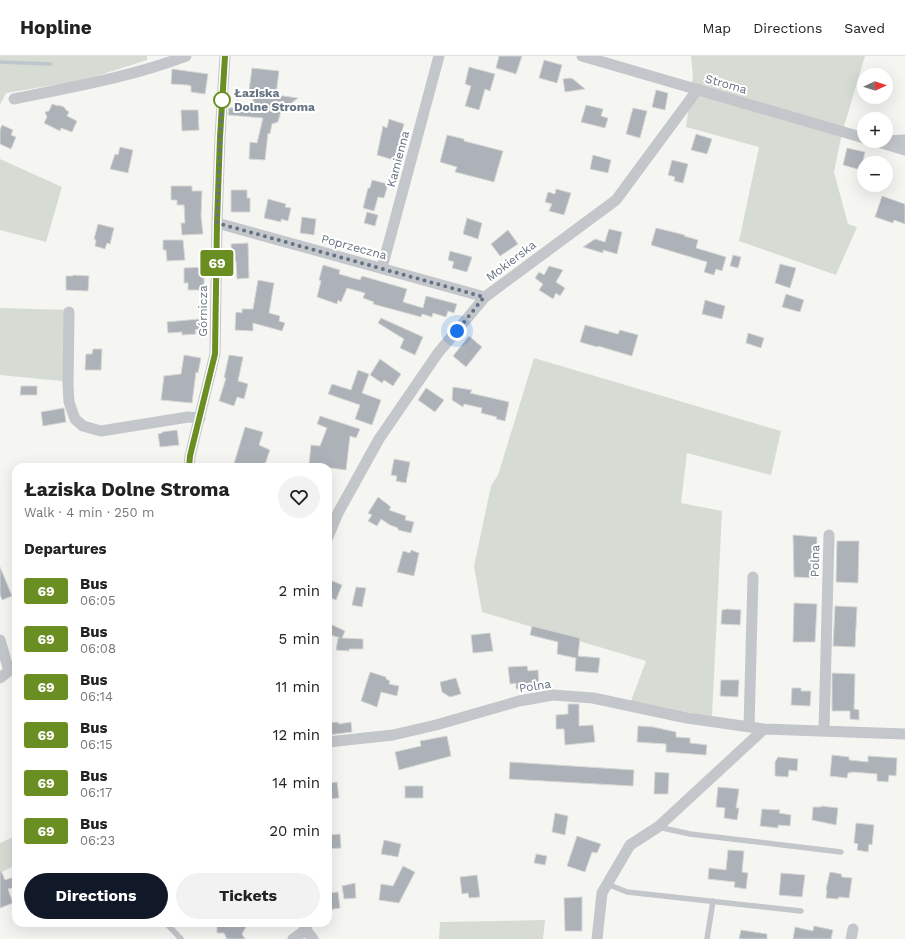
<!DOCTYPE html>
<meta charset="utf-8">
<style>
:root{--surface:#fff;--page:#f2f2f2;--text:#222;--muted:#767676;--line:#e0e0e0;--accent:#111827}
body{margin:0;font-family:"Work Sans",sans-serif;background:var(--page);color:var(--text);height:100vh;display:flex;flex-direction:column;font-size:15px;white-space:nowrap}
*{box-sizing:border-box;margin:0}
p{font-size:13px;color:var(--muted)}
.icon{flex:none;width:22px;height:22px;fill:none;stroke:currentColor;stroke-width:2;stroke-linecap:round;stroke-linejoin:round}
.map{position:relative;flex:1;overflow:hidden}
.details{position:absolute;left:12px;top:407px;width:320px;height:464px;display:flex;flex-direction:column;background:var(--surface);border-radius:12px;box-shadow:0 4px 16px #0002}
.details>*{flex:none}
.badge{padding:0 8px;border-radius:3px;font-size:14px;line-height:26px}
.needle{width:26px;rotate:87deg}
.tools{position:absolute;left:857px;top:12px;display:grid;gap:8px}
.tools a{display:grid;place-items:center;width:36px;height:36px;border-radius:50%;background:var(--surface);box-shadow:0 4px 16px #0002;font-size:20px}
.you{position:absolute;width:20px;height:20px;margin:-10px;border:3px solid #fff;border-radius:50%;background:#1a73e8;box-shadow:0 0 0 6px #1a73e833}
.map>.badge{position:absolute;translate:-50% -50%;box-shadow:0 0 0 2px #fff}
h2{padding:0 12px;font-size:15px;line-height:36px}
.round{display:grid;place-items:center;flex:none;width:42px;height:42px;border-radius:21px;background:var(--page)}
.headline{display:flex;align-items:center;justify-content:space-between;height:68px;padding:0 12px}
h1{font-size:19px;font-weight:700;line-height:30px}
.button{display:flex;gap:8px;margin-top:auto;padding:8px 12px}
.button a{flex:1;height:46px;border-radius:24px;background:var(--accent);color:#fff;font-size:16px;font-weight:700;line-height:46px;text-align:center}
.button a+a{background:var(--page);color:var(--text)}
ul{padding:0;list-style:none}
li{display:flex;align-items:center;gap:12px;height:48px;padding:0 12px}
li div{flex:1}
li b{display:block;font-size:15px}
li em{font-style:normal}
li .badge{min-width:44px;font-weight:700;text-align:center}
header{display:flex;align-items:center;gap:24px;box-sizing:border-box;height:56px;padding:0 20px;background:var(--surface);border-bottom:1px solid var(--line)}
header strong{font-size:19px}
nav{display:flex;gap:22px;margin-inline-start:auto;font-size:14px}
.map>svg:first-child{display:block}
.green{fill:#d6dcd3}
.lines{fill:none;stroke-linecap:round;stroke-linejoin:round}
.stream{stroke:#bcc6cc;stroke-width:3.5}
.building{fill:#acb2b8;stroke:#d7d7d5}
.service{stroke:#c3c6ca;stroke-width:5.5}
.minor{stroke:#c3c6ca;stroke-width:11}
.line-casing{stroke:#fff;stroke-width:9}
.line{stroke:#6b8e23;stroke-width:6}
.walk{stroke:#657383;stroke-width:4;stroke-dasharray:0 7.2}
.stop-dot{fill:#fff;stroke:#6b8e23;stroke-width:2}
.labels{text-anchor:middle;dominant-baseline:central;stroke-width:4;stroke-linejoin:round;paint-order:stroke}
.street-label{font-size:12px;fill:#657383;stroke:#fff}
.stop-label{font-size:12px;font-weight:bold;fill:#657383;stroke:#fff;text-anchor:start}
</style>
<header>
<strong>Hopline</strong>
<nav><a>Map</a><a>Directions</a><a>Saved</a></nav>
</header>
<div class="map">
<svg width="905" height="883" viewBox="0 0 905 883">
<rect width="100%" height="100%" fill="#f5f6f2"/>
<!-- green -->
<path class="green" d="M0 0H147V4L84 24 6 37 0 49Z
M691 0H865L842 77 834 116 848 168 857 171 836 219 739 185 759 91 686 71 693 20Z
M0 103 62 131 46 186 0 174Z
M0 252 71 254V326L0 319Z
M534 302 781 375 771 419 687 397 681 447 722 455 712 661 631 645 646 605 482 556 474 510 491 430 498 419Z
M16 707V809L0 817V787L15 780 14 717Z
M545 864 543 883H439L440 866Z"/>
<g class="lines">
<!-- stream -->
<path class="stream" d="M0 6 51 8"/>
</g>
<!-- building -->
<path class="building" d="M499 0H522L516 18 496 12Z
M544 4 562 9 557 27 539 22Z
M469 11 495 18 490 35 485 33 479 54 465 50 471 30 465 28Z
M252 12 279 15 276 39 298 42 281 55 278 66 272 68 270 78 268 77 265 104 249 103 250 86 257 87 263 62 228 59 229 52 253 51V42H248Z
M172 13 208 18 205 38 191 36V30L188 29 171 28Z
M570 22 573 23 585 33 565 36 563 23Z
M656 34 668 37 665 54 652 51Z
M52 48 58 50V49L64 51 66 54 69 56 67 60 77 65 72 76 61 72 60 75 44 67 47 61 45 56 49 55Z
M586 49 603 53 601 60 608 62 605 72 581 66Z
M633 52 647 55 640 82 626 78Z
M181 54H198L199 74 182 75Z
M389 63 404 68 394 104 377 99 383 70 387 72Z
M2 69 13 74 11 79 16 81 11 93 0 88V74Z
M696 78 712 83 707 98 691 94Z
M447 79 464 83V85L503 95 494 126 455 116 457 111 440 106Z
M120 91 133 94 128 117 110 113 115 98 118 99Z
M847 92 865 96 861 114 843 109Z
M593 99 611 104 608 117 590 113Z
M672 104 688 108 683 127 674 125 675 121 668 119Z
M372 124 388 128 384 142 378 141 374 155 363 152 368 132H370Z
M171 130H192V135H202L201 160 203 178 182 179 181 167H185L184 149H177V144H171Z
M556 133 571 137 564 159 549 155 552 148 545 146 548 136 555 138Z
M231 134H247V142H250V156H231Z
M882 140 905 148V168L894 164 893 167 875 161Z
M268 143 286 148 285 151 291 152 288 165 281 163V166L264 162Z
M367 156 378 159 375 170 364 167Z
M302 161 316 163 314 179 300 177Z
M467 162 482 167 478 183 463 178Z
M98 168 114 172 110 188 107 187 105 193 95 190 96 184 94 183Z
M656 172 685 179 684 180 698 184 696 192 726 201 722 215 716 213 714 219 704 216 707 206 651 189Z
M609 173 622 176 617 198 603 194V197L583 191 595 183 605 186Z
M508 174 518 188 500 200 491 188Z
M163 184H183L185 204 167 205 166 194H163Z
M248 187 249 222 237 223 236 205H232L231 188Z
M450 195 472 201 467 216 452 212 454 206 448 204Z
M733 199 741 201 738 212 730 210Z
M780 208 796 212 790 232 775 227Z
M323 209 340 214 339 218 360 224 362 220 407 233 403 246 423 252 426 240 457 248 454 257 448 255 446 261 433 257 432 261 422 258 421 261 373 248 374 246 363 242 365 237 347 232 341 246 338 244 337 248 317 241 321 225 319 224Z
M549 210 563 214 556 226 565 232 560 240 556 237 553 243 539 234 543 228 535 222 539 216 544 219Z
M204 211V234H188V227H184V212Z
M73 219 89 220 88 235 66 234V220H73Z
M258 224 274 227 269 257 280 260 279 265 285 267 282 275 253 267V275L235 274 236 256 242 257V253H253Z
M786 238 804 244 800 256 782 251Z
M705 244 725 250 722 263 702 258Z
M381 262 423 281 415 299 400 292 404 283 378 267Z
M199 263V273L195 274 196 278 182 279V276L168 277 167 266Z
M585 269 618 278 620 274 638 279 632 300 598 290 597 291 580 286Z
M748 277 764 282 761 292 746 287Z
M469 280 482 291 466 311 453 300Z
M93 293H102L101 314H85L86 298H92Z
M184 299 201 302 198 317 196 316 192 347 161 344 164 320 181 318Z
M229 299 243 301 238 325 248 328 244 343 237 341 234 350 219 345 226 322H224Z
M380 303 401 318 393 330 384 324 382 327 370 319Z
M358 314 369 318 362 337 381 344 372 369 355 363 360 349 328 338 332 328 351 334Z
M21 330H37V339H20Z
M453 331 472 334 470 337 509 346 505 365 496 363 497 361 481 357 482 352 464 348 463 351 452 344Z
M426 332 444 344 435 356 418 344Z
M64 352 66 366 43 370 41 356Z
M320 360 360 373 356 382 350 380 346 414 309 409 311 389 320 390 327 372 317 368Z
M245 371 263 376 259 389 270 394 264 411H233Z
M177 374 179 389 160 391 158 378 162 377V376Z
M394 403 410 406 406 427 396 425 397 420 391 419Z
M378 441 391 451 389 454 406 460 405 464 414 466 411 477 398 474V472L390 469 381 463 377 470 368 465 372 459 368 457Z
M793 479 817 481 816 522 794 521Z
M837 485H859L858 527 836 526Z
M411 494 419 497 414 520 397 516 403 495 410 497Z
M0 511 12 540 2 544 0 538Z
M328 523 342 529 336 544 328 541Z
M356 531 366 532 362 551 352 549Z
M794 547 817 548 815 586H793Z
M835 550 857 551 855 591 833 590Z
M727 553 741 554 740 569 721 568 722 554Z
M328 567 345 575 342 582 363 583V593H349V595L336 594 338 582H340L328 578Z
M532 570 580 582 578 600 600 602 598 617 575 615 576 602 557 598 558 586 530 579Z
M490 577 493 595 473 597 471 579Z
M527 610 528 615 538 614 539 631 516 633V627L510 628 508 611Z
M370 616 386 621V623L390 625 389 628 399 630 397 640 381 636 377 651 361 645Z
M832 617 855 618 854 653 859 654V664L850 663V655H832Z
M456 622 461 638 450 641 442 636 440 626Z
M721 624H739L738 641 720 640Z
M792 632H801V635H811L810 650 791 649Z
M568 648H579V670L593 669 595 686 565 689 564 673H556V659L568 658Z
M338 666 339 668 351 666 352 676 328 679V667Z
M638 670 653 671 676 676V681L690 682V687L707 689 706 699 666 696V688L637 686Z
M447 680 451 700 399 714 395 696 421 690 420 685Z
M832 699 849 701V704L868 706V700L897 702 896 720 889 719 888 726 877 725V718L853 716 848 717 847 722 830 720Z
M778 701 798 703 797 715 789 714 788 721 775 720V706Z
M510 706 634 714 633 730 509 723Z
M655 716 669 717 668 738H654Z
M337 726 339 742 328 743V727Z
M405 730H423V742H405Z
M718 731 739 733 736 752H739L737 764 724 762 725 752 716 751Z
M821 750 838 752 836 769 812 764 813 751H821Z
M762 753 780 754 779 757 791 759 790 770 778 769V772L760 770Z
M555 757 568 760 565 779 552 776Z
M856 767 874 769 872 789 869 788 868 796 857 794 858 788 854 787Z
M340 778 341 792 328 793V779Z
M577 780 601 788 597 797 592 796 585 816 567 810Z
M384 784 401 788 398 801 381 798Z
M728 794 744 795 742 816 748 817 746 833 734 831 735 826 708 823 709 812 726 814Z
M536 798 547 800 545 809 534 807Z
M403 810 415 816 399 847 379 844 381 828 393 830Z
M0 815H1L5 824 14 821 16 826V831L8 833 13 847 0 852Z
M830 816 841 818 842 821 852 822 849 842 839 841 838 843 826 842 827 835 826 833Z
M781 817 805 819 802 841 779 839Z
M477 819 480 841 469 842 468 837 462 838 460 821Z
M355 827 356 842 344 843 342 830Z
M338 836 340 852 328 854V837Z
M582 841V875H565L564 842Z
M217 867H248L242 878 245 883H227L224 877H217Z
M814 870 833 874 831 883H793L795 871 813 875Z
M741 874 767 878V883H739Z"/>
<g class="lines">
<!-- service -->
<path class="service" d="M658 771 690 778 841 796
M607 828 627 836 801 855
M166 867 181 883
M707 883 713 845"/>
<!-- minor -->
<path class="minor" d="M582 0 864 82
M14 43C72 31 131 21 186 0
M875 85 905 94
M887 85 905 84
M217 167 485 241
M382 212 439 0
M69 256 68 329 69 346 75 363 83 370 101 375 188 361 200 362
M189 411 190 400 215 298 217 167 220 81 225 0
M328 481 338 457 379 383 438 297 485 241 616 144 698 33
M0 584 9 615
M0 622 9 615 16 611
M749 671 753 521
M824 675 829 479
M328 686 393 679 436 669 519 645 553 639 593 642 687 662 764 673 905 678
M305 873 313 883
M293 883 303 876 308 867
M597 883 602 837 630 789 658 771 764 673
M851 883 853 873"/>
</g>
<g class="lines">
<!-- line casing -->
<g class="line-casing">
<path id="line" d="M189 411 190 400 215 298 217 167 220 81 225 0"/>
</g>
<!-- line -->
<use href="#line" class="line"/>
<!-- walk -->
<path class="walk" d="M222 44 217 167 484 241 457 275"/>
</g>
<!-- markers -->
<circle class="stop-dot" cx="222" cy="44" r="8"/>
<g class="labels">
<!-- street labels -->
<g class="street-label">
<text transform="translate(726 28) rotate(16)">Stroma</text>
<text transform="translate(398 103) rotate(-75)">Kamienna</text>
<text transform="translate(354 191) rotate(15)">Poprzeczna</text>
<text transform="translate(511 205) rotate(-37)">Mokierska</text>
<text transform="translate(203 255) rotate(-90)">Górnicza</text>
<text transform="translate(815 505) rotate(-89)">Polna</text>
<text transform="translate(535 630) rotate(-9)">Polna</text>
</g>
<!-- stop labels -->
<g class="stop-label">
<text x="234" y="37">Łaziska<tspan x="234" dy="14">Dolne Stroma</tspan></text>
</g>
</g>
</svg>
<div class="tools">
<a><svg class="needle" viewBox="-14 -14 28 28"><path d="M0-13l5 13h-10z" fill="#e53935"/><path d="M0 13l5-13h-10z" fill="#767676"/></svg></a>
<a>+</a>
<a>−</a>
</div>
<div class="you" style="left:457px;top:275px"></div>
<b class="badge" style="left:217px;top:207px;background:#6b8e23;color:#fff">69</b>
<section class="details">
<div class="headline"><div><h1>Łaziska Dolne Stroma</h1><p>Walk · 4 min · 250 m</p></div><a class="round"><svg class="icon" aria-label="heart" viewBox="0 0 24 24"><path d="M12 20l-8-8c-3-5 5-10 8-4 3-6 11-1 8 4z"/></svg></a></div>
<h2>Departures</h2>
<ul>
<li><span class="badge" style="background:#6b8e23;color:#fff">69</span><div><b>Bus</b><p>06:05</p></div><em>2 min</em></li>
<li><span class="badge" style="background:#6b8e23;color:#fff">69</span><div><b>Bus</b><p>06:08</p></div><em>5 min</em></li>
<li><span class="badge" style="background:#6b8e23;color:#fff">69</span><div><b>Bus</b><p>06:14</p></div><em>11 min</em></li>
<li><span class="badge" style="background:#6b8e23;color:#fff">69</span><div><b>Bus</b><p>06:15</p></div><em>12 min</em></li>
<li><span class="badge" style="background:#6b8e23;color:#fff">69</span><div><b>Bus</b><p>06:17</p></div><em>14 min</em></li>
<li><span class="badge" style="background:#6b8e23;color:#fff">69</span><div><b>Bus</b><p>06:23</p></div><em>20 min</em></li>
</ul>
<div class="button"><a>Directions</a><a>Tickets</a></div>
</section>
</div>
